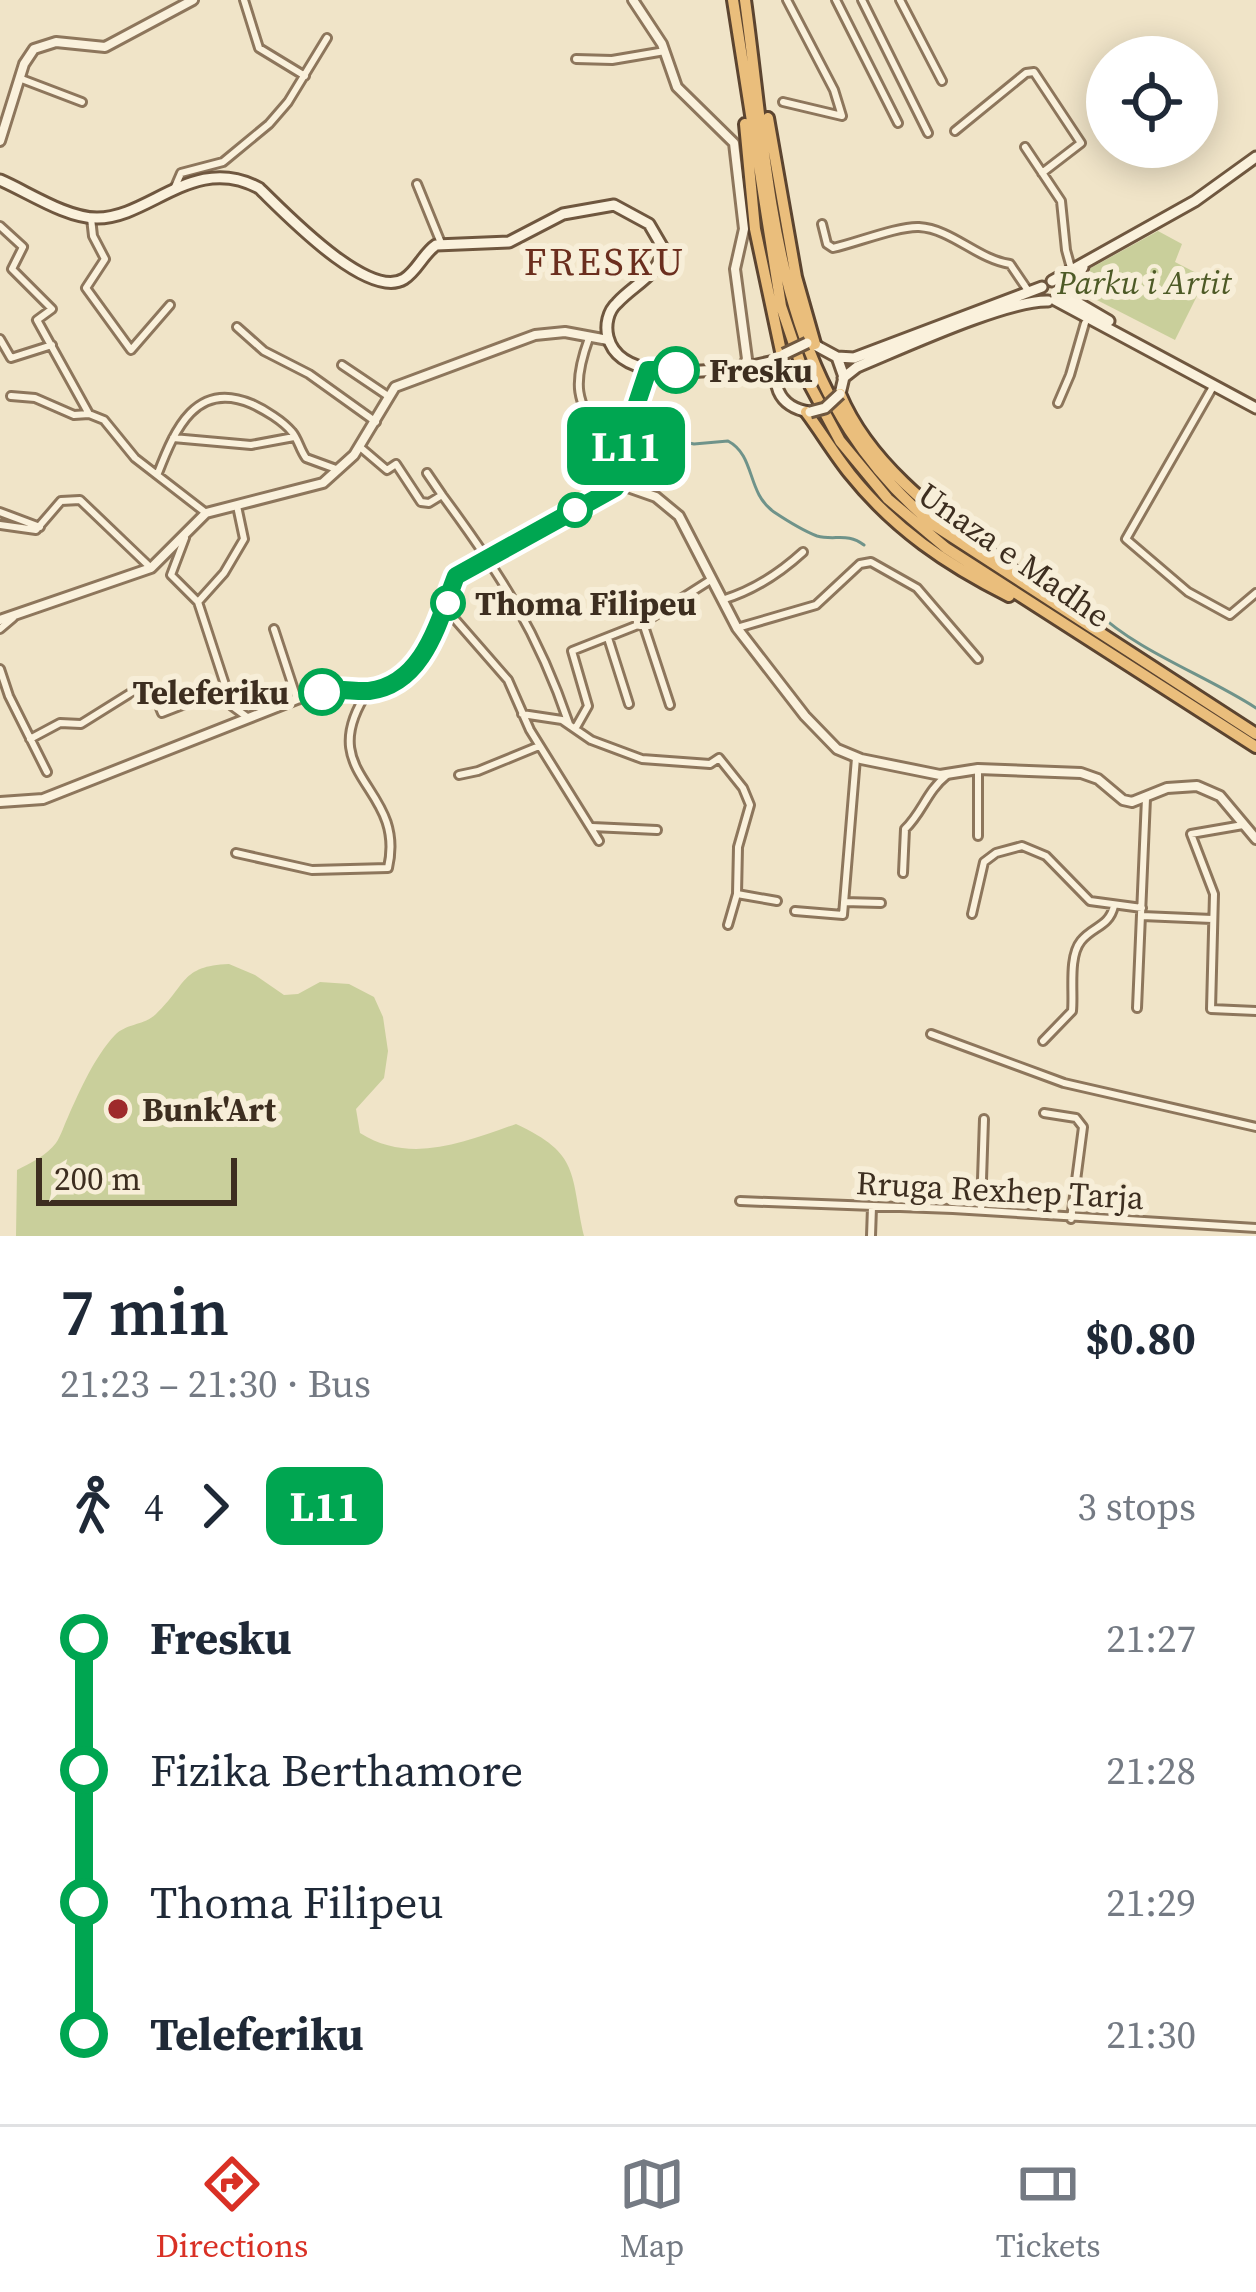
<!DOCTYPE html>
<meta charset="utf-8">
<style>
:root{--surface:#fff;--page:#f6f6f7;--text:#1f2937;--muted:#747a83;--line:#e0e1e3;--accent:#d93025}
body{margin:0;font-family:"Source Serif 4",serif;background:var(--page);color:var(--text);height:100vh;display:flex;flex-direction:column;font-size:45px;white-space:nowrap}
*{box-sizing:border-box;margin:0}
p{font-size:39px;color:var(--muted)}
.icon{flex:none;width:66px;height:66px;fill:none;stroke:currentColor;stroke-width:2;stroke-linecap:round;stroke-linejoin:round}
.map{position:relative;height:1236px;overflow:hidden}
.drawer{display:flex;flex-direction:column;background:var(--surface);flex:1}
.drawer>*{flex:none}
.badge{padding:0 24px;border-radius:18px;font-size:42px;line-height:78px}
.buttons{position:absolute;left:1086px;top:36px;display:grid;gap:24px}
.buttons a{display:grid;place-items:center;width:132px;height:132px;border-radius:50%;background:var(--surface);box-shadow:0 6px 30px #0003;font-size:60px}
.scale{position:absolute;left:36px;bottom:30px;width:201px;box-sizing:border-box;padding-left:12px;border:6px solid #3d2e20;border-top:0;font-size:33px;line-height:42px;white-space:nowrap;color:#3d2e20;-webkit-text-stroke:9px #f7eed8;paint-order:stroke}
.map>.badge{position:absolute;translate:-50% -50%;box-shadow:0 0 0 6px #fff}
.legs{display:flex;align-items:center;gap:18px;height:132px;padding:0 60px;font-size:39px}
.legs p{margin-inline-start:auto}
.head{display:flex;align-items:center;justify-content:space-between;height:204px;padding:0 60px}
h1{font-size:66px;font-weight:600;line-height:90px}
ul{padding:0 60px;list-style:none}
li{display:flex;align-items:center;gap:42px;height:132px;font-size:45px}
li i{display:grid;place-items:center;width:18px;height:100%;margin:0 15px;background:currentColor}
li i::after{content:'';width:30px;height:30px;margin:-15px;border:9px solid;border-radius:50%;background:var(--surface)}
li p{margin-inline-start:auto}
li:first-child i{background:linear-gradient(#0000 50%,currentColor 0)}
li:last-child i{background:linear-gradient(currentColor 50%,#0000 0)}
.tabs{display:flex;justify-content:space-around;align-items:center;height:168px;border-top:3px solid var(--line);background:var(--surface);font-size:33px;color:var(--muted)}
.tabs a{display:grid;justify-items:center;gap:6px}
.tabs .selected{color:var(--accent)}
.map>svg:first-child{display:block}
.green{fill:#c9cf9b}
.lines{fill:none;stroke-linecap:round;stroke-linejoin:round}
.stream{stroke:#6f938a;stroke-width:3}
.minor-casing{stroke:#8d765c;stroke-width:12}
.tertiary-casing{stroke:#8d765c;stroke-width:14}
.secondary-casing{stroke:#6f573f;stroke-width:15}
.trunk-casing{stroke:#5b4430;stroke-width:16}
.minor{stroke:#faf1dc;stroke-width:6}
.tertiary{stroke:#faf1dc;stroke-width:8}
.secondary{stroke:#faf1dc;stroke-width:9}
.trunk{stroke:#eabe7c;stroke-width:10}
.secondary-bridge-casing{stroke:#6f573f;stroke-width:15;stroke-linecap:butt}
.secondary-bridge{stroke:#faf1dc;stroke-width:9}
.line-1-casing{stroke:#fff;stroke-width:27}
.line-1{stroke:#00a651;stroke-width:18}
.stop-1-dot{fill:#fff;stroke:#00a651;stroke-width:6}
.poi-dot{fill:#9e2a2b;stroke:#f7eed8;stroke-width:4.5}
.labels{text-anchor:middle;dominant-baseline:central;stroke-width:12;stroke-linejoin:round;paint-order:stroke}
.park-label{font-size:33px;font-style:italic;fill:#4d5a26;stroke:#f7eed8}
.stop-label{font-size:33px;font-weight:bold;fill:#3d2e20;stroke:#f7eed8;text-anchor:start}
.street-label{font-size:33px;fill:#3d2e20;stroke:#f7eed8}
.poi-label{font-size:33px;font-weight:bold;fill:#3d2e20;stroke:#f7eed8;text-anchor:start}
.quarter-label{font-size:39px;letter-spacing:3px;fill:#6b2e1e;stroke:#f7eed8}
</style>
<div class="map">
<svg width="1256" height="1236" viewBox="0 0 1256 1236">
<rect width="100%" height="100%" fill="#f0e4c8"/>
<!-- green -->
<path class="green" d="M1158 231 1182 244 1175 262 1206 278 1175 340 1093 298 1096 285 1089 269Z
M229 964 255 975 284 995 298 994 320 982 349 984 374 997 383 1017 388 1051 384 1078 356 1109 360 1133C411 1165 464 1142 516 1124 581 1154 570 1174 584 1236H16L17 1170C31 1163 47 1155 56 1143 61 1136 64 1125 68 1117 80 1090 95 1056 115 1035 127 1023 143 1026 156 1014 187 985 180 966 229 964Z"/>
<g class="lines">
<!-- stream -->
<path class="stream" d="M622 435 643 434 694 444 728 441C756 456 746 492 774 512 786 520 804 531 817 536 835 541 847 532 864 545
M1097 612C1137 651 1207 676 1256 708"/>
<!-- minor casing -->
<g class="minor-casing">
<path id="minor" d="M244 0 259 48 305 76
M787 0 834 90 842 116
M836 0 898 123
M862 0 928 133
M900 0 942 81
M576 59 612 60 665 51
M19 78 82 102
M783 102 842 116
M955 131 1026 73 1034 72 1081 143 1042 173
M1025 147 1061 201 1066 250 1071 268
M417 184 441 243
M175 187 181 173 223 162 269 124 288 102 327 38
M91 218 93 236 105 259 86 288 131 350 170 305
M822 224 827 244 833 248C856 243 898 226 919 227 952 229 977 259 1010 264L1029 292
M0 226 23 247 12 269 52 309 37 320 89 414
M237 327 264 351 309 374 376 422
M589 338C569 393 580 402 606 450L625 451
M0 339 11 358 52 345
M342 365 388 396
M1214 385 1126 539 1188 592 1230 615 1256 593
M11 396 35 398 74 415 89 414 104 420 135 458 206 513
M1058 403 1070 375 1085 323
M173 438 251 445 294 437
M360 447 387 470 396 464 421 502 429 503 442 495C499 572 538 632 569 724
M158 473C175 429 196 380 252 404 265 410 283 421 292 432 298 439 300 450 306 458L336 469
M427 473 442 495
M0 512 40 527
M0 525 36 530 61 501 80 500 151 568
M185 538 171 575 198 602 232 706 247 717
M722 600C752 591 780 573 803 552
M198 602 224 573 244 539 237 506
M446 609 508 680 530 730 599 841
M643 623 670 705
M737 628 816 605 860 564 871 562 917 588 978 659
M0 629 13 618
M274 629 297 699
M608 638 629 704
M0 669 9 696 47 772
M522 714 562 720 591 740 642 759 710 764 719 758 743 788 750 805 738 847 737 894
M575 729 588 706 572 651 643 623 712 579
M30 739 60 723 81 724 145 684 152 689 162 713 211 694 231 701
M978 769V836
M459 775 478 771 539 746
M1243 825 1191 834 1214 894 1211 1009 1256 1011
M592 827 657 830
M236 853 312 870 388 868C407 785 311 777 368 691
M903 873 905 829C922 813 927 791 946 776
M844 902 881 903
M795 911 843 915 856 758
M972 914 984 862 996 853 1022 846 1046 856 1090 901 1142 908
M1142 916 1212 919
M728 925 737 894 777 901
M1137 1008 1146 798
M931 1034 1064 1083 1256 1127
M1043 1041 1072 1011C1074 992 1068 957 1081 941 1093 926 1109 927 1114 906
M1044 1113 1076 1118 1083 1127 1071 1219
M740 1201 953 1209 1256 1228
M981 1210 984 1119
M871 1236 872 1207"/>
</g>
<!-- tertiary casing -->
<g class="tertiary-casing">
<path id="tertiary" d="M633 0 662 44 677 87 734 143 744 229 735 269 747 359 743 367
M0 141 24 64 34 49 56 42 105 47 193 0
M619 484 656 497 679 516 737 628 805 716 837 749 861 759 940 775 978 769 1081 773 1098 779 1123 800 1132 802 1167 788 1197 786 1220 796 1256 839
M0 620 151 568 206 513 323 483 354 455 395 387 535 335 565 332 608 340
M0 802 43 799 297 699C311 695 328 687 343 688 352 688 361 692 371 690 426 683 438 619 456 576L619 484 625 471 628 430 648 370"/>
</g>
<!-- secondary casing -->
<g class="secondary-casing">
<path id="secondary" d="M0 180C28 192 66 218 97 218 150 218 194 153 259 188 283 211 368 301 404 279 417 271 423 254 436 245L509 242 563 214 614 205 649 224 663 248C660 275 634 284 617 303 608 311 605 325 608 337 620 385 706 370 743 368
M1052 281 1195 201 1256 157
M1061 293 1109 321
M1055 300 1256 408
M1077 301 1074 283 1083 267
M813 344 837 357 844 377 840 394
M784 354C767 380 778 408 810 412
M837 357 854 358 1042 287
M843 378 857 367C901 349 1006 300 1048 301
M774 382 743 368 779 360"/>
</g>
<!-- trunk casing -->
<g class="trunk-casing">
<path id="trunk" d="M733 0 781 306 804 374 840 441 888 499 946 548 1256 747
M745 0C772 195 770 389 934 525L1256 734
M768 118 796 277 815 344
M745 124 755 229 782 356
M840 394C873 473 953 524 1018 574
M806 412C821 432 834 454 850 474 894 529 947 565 1009 596"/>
</g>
<!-- minor -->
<use href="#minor" class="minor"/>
<!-- tertiary -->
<use href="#tertiary" class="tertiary"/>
<!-- secondary -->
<use href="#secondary" class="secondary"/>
<!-- trunk -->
<use href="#trunk" class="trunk"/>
<!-- secondary-bridge casing -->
<g class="secondary-bridge-casing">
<path id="secondary-bridge" d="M784 354 807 343
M810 412 825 408 840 394"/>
</g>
<!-- secondary-bridge -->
<use href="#secondary-bridge" class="secondary-bridge"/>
</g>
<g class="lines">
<!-- line-1 casing -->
<g class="line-1-casing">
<path id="line-1" d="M322 692C339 687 352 692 369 691 425 684 439 619 456 576L615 488 623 477 628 430 648 370H676"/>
</g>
<!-- line-1 -->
<use href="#line-1" class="line-1"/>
</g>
<!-- markers -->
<g class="stop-1-dot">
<circle cx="676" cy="370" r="21"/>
<circle cx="575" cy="510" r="15"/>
<circle cx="448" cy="603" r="15"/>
<circle cx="322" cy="692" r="21"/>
</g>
<circle class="poi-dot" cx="118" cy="1109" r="12"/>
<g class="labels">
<!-- park labels -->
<g class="park-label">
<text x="1144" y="282">Parku i Artit</text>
</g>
<!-- stop labels -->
<g class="stop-label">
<text x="709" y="370">Fresku</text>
<text x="475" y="603">Thoma Filipeu</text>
<text x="289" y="692" text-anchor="end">Teleferiku</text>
</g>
<!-- street labels -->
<g class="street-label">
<text transform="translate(1014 555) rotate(35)">Unaza e Madhe</text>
<text transform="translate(1000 1190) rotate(3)">Rruga Rexhep Tarja</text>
</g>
<!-- poi labels -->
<g class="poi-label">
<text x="142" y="1109">Bunk'Art</text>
</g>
<!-- quarter labels -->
<g class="quarter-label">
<text x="605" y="261">FRESKU</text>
</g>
</g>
</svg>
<div class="buttons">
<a><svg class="icon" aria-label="locate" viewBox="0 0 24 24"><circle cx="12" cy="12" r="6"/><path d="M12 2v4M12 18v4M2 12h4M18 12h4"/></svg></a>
</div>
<div class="scale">200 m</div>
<b class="badge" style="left:626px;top:446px;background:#00a651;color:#fff">L11</b>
</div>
<section class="drawer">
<div class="head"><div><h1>7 min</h1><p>21:23 – 21:30 · Bus</p></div><b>$0.80</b></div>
<div class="legs"><svg class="icon" aria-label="walk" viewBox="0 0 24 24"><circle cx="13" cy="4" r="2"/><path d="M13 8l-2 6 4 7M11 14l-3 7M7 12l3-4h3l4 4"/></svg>4<svg class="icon" aria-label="forward" viewBox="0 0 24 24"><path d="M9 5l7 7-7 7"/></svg><b class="badge" style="background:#00a651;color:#fff">L11</b><p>3 stops</p></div>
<ul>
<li><i style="color:#00a651"></i><b>Fresku</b><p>21:27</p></li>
<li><i style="color:#00a651"></i><span>Fizika Berthamore</span><p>21:28</p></li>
<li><i style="color:#00a651"></i><span>Thoma Filipeu</span><p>21:29</p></li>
<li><i style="color:#00a651"></i><b>Teleferiku</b><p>21:30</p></li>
</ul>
</section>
<nav class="tabs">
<a class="selected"><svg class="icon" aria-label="directions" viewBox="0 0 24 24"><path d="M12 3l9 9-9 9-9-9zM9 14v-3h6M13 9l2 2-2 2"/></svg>Directions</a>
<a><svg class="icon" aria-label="map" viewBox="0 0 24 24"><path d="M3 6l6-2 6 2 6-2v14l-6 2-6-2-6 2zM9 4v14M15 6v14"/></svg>Map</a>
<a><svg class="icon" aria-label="tickets" viewBox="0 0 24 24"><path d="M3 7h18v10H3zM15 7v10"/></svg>Tickets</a>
</nav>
